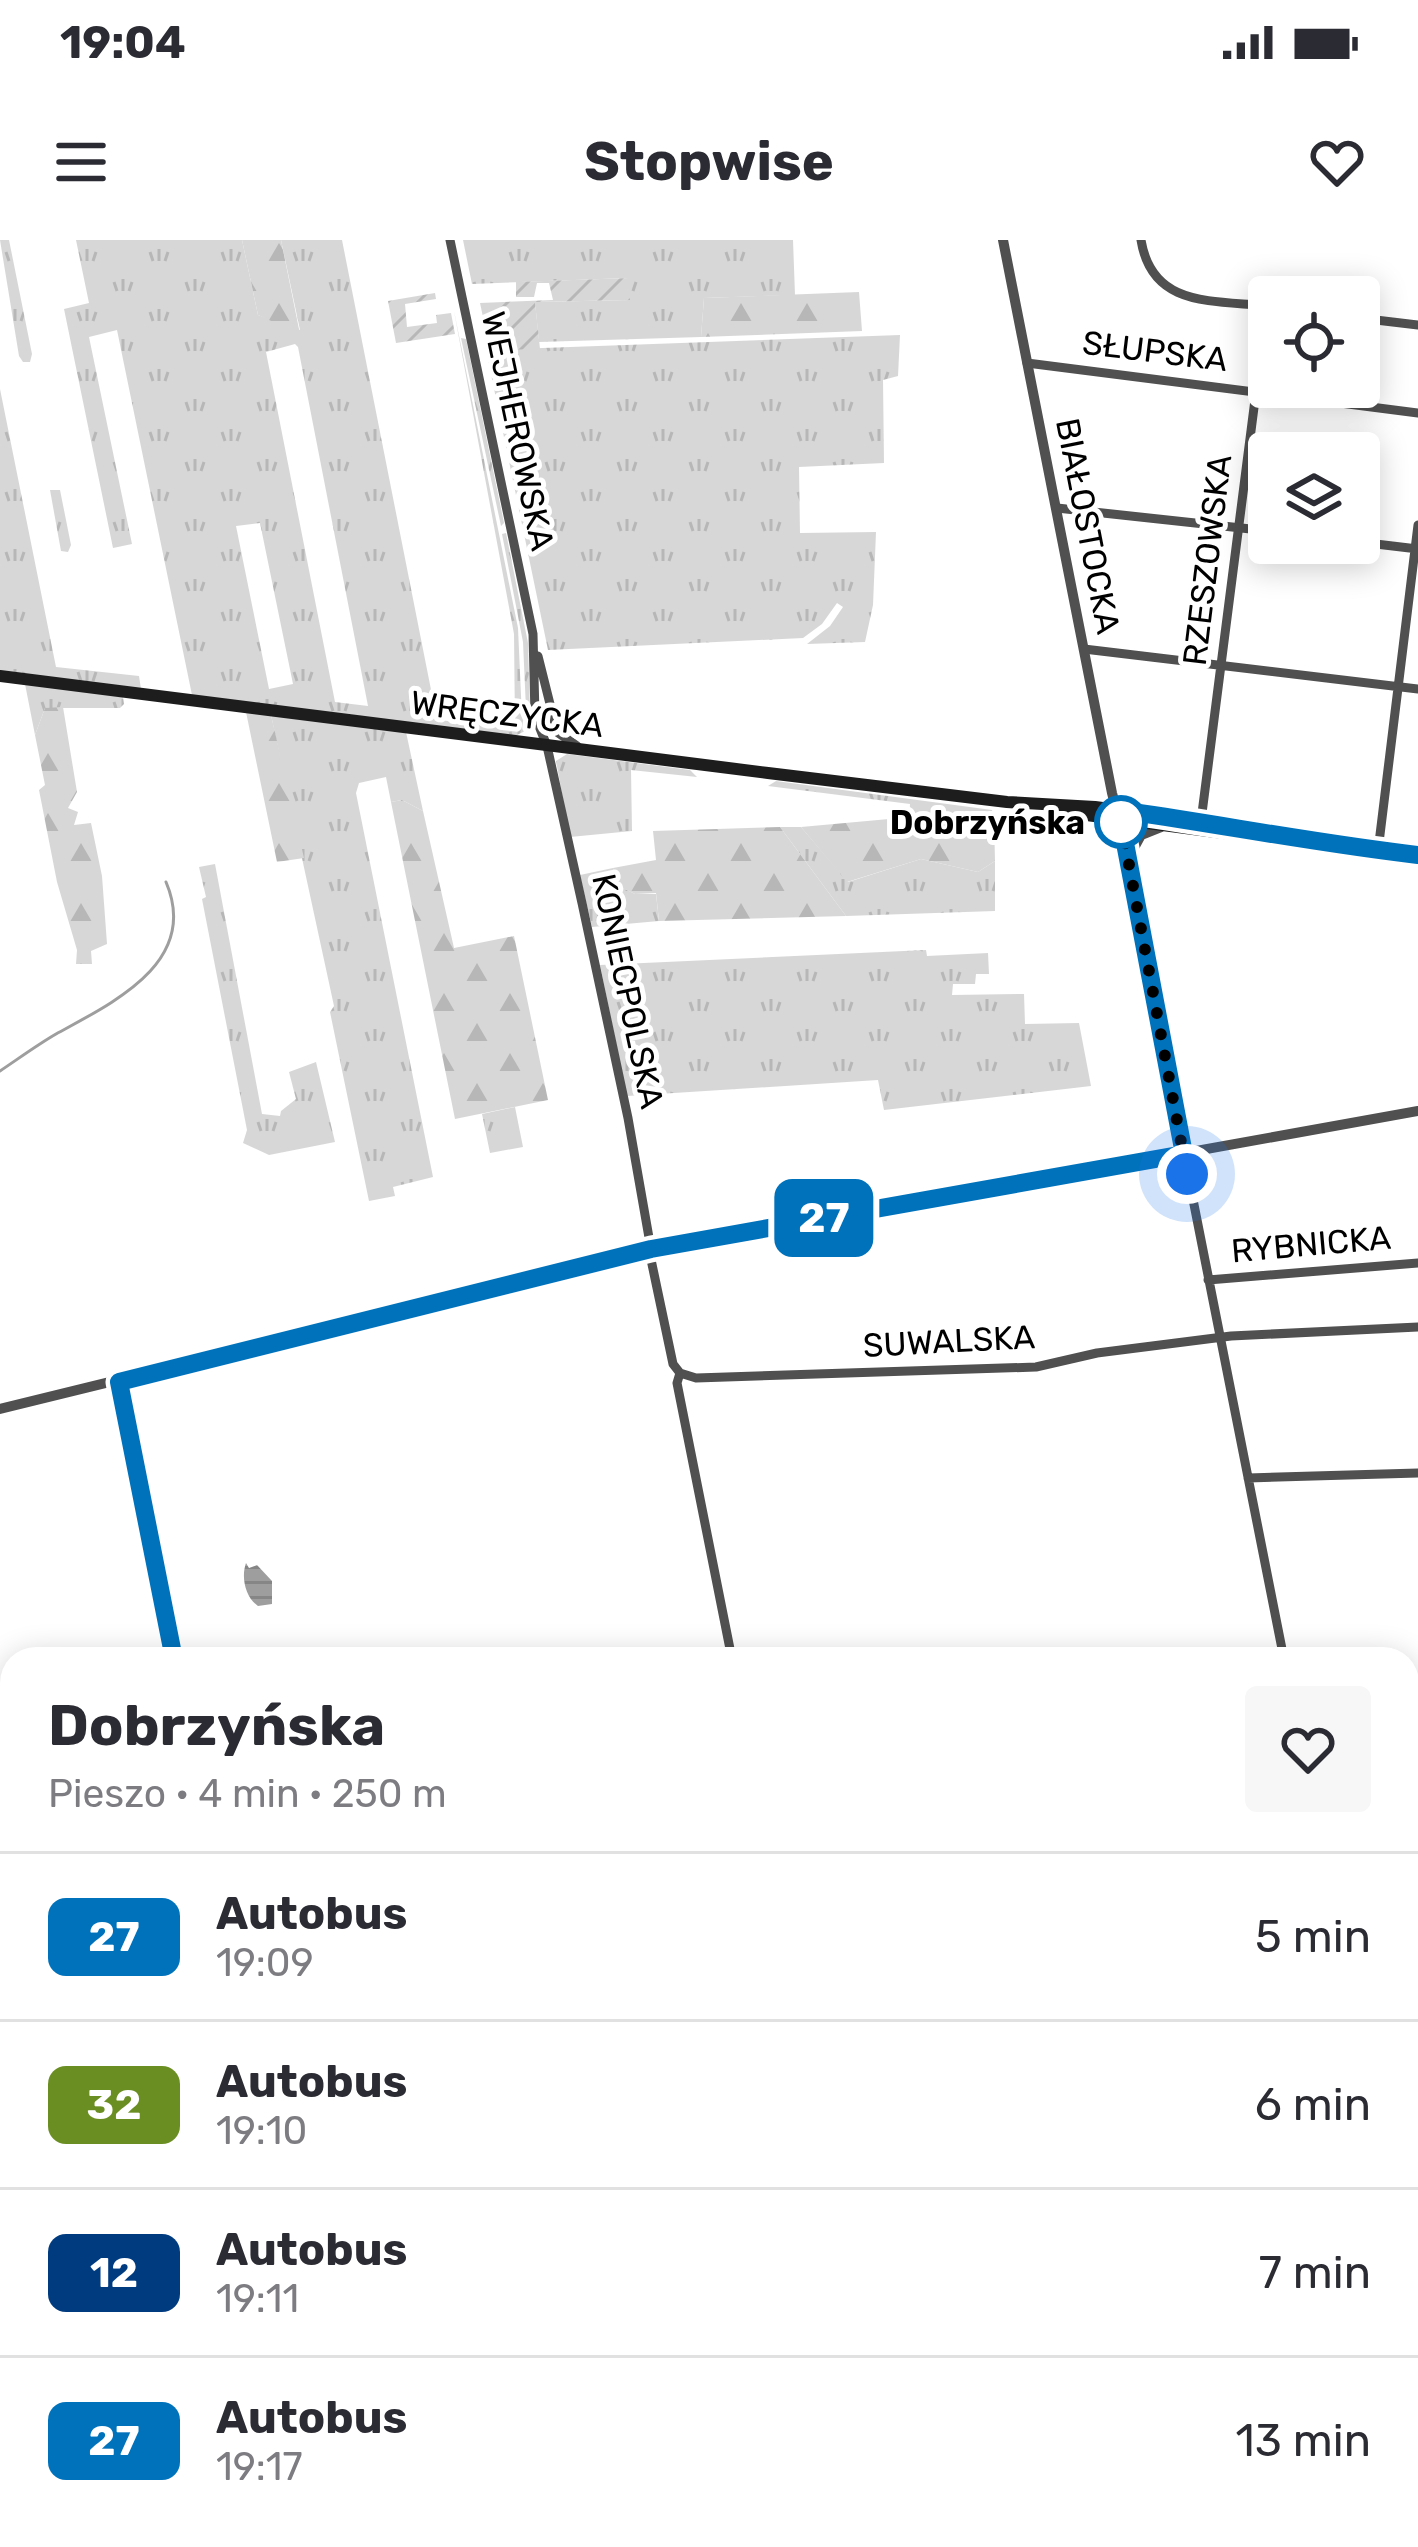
<!DOCTYPE html>
<html lang="pl">
<meta charset="utf-8">
<style>
:root{--surface:#fff;--page:#f7f7f7;--text:#2b2b33;--muted:#7c7c81;--line:#e1e1e2}
body{margin:0;font-family:Rubik,sans-serif;background:var(--page);color:var(--text);height:100vh;display:flex;flex-direction:column;font-size:45px;white-space:nowrap}
*{box-sizing:border-box;margin:0}
p{font-size:39px;color:var(--muted)}
.icon{flex:none;width:66px;height:66px;fill:none;stroke:currentColor;stroke-width:2;stroke-linecap:round;stroke-linejoin:round}
.map{position:relative;flex:1;overflow:hidden}
.sheet{position:absolute;left:0px;top:1407px;width:1419px;height:900px;display:flex;flex-direction:column;background:var(--surface);border-radius:36px 36px 0 0;box-shadow:0 6px 30px #0003}
.sheet>*{flex:none}
.badge{padding:0 24px;border-radius:18px;font-size:42px;line-height:78px}
.controls{position:absolute;left:1248px;top:36px;display:grid;gap:24px}
.controls a{display:grid;place-items:center;width:132px;height:132px;border-radius:12px;background:var(--surface);box-shadow:0 6px 30px #0003;font-size:60px}
.you{position:absolute;width:60px;height:60px;margin:-30px;border:9px solid #fff;border-radius:50%;background:#1a73e8;box-shadow:0 0 0 18px #1a73e833}
.map>.badge{position:absolute;translate:-50% -50%;box-shadow:0 0 0 6px #fff}
.round{display:grid;place-items:center;flex:none;width:126px;height:126px;border-radius:12px;background:var(--page)}
.summary{display:flex;align-items:center;justify-content:space-between;height:204px;padding:0 48px}
h1{font-size:57px;font-weight:700;line-height:90px}
ul{padding:0;list-style:none}
li{display:flex;align-items:center;gap:36px;height:168px;padding:0 48px;border-top:3px solid var(--line)}
li div{flex:1}
li b{display:block;font-size:45px}
li em{font-style:normal}
li .badge{min-width:132px;font-weight:700;text-align:center}
.status{display:flex;justify-content:space-between;align-items:center;height:84px;padding:0 60px;background:var(--surface);direction:ltr}
.status svg{height:33px;fill:currentColor}
header{display:flex;justify-content:space-between;align-items:center;height:156px;padding:0 48px;background:var(--surface);font-size:54px;font-weight:700}
.map>svg:first-child{display:block}
.grass{fill:url(#grass-tufts);fill-rule:evenodd}
.forest{fill:url(#forest-firs)}
.garden{fill:url(#garden-furrows)}
.water{fill:url(#water-rules)}
.lines{fill:none;stroke-linecap:round;stroke-linejoin:round}
.stream{stroke:#9e9e9e;stroke-width:3}
.minor{stroke:#505050;stroke-width:9}
.tertiary{stroke:#505050;stroke-width:10}
.secondary{stroke:#1d1d1d;stroke-width:12}
.line-casing{stroke:#fff;stroke-width:27}
.line{stroke:#0072bc;stroke-width:18}
.walk{stroke:#000;stroke-width:12;stroke-dasharray:0 21.6}
.stop-dot{fill:#fff;stroke:#0072bc;stroke-width:6}
.labels{text-anchor:middle;dominant-baseline:central;stroke-width:10;stroke-linejoin:round;paint-order:stroke}
.street-label{font-size:33px;fill:#000;stroke:#fff}
.stop-label{font-size:33px;font-weight:bold;fill:#000;stroke:#fff;text-anchor:end}
</style>
<div class="status"><b>19:04</b><svg viewBox="0 0 49 12"><path d="M0 12V9h3v3zM5 12V6h3v6zM10 12V3h3v9zM15 12V0h3v12zM26 1h20v11H26zM47 4h2v5h-2z"/></svg></div>
<header><svg class="icon" aria-label="menu" viewBox="0 0 24 24"><path d="M4 6h16M4 12h16M4 18h16"/></svg>Stopwise<svg class="icon" aria-label="heart" viewBox="0 0 24 24"><path d="M12 20l-8-8c-3-5 5-10 8-4 3-6 11-1 8 4z"/></svg></header>
<div class="map">
<svg width="1418" height="2307" viewBox="0 0 1418 2307">
<defs>
<pattern id="grass-tufts" width="24" height="20" patternUnits="userSpaceOnUse" patternTransform="scale(3)"><rect width="24" height="20" fill="#d7d7d7"/><path d="M3 7l-1-3M5 7V3M7 7l1-3M15 17l-1-3M17 17v-4M19 17l1-3" fill="none" stroke="#b7b7b7"/></pattern>
<pattern id="forest-firs" width="22" height="20" patternUnits="userSpaceOnUse" patternTransform="scale(3)"><rect width="22" height="20" fill="#d7d7d7"/><path d="M5 1l3.5 6h-7zM16 11l3.5 6h-7z" fill="#b7b7b7"/></pattern>
<pattern id="garden-furrows" width="10" height="10" patternUnits="userSpaceOnUse" patternTransform="scale(3)"><rect width="10" height="10" fill="#d7d7d7"/><path d="M-1 1l2-2M0 10L10 0M9 11l2-2" fill="none" stroke="#b7b7b7"/></pattern>
<pattern id="water-rules" width="6" height="5" patternUnits="userSpaceOnUse" patternTransform="scale(3)"><rect width="6" height="5" fill="#9e9e9e"/><path d="M0 2.5h6" fill="none" stroke="#868686"/></pattern>
</defs>
<rect width="100%" height="100%" fill="#fff"/>
<!-- grass -->
<path class="grass" d="M0 0H9L32 114 30 122H23L19 116Z
M76 0H242L258 75 300 90 281 0H342L437 480 515 487 514 394 454 71 518 388 522 478 530 479 527 490 515 496 192 455 117 90 89 97 132 304 113 308 64 69 89 63ZM295 104 298 107 368 466 335 462 266 112ZM260 283 293 444 269 449 236 286Z
M463 0H793L795 55 704 58 701 97 539 102 535 62 629 60 628 38 472 44Z
M900 95 898 136 883 140 884 223 799 227 800 293 876 292 873 365 865 402 807 404 830 386 843 367 837 363 822 384 803 398 548 410 486 110Z
M461 98 466 99 504 283 501 286Z
M0 149 56 427 139 436 141 449 0 431Z
M50 250H60L71 305 68 312 61 311Z
M506 293 528 403 530 472 526 469 523 402 502 294Z
M25 444 123 457 124 464 120 468H45L35 495Z
M271 475 406 492 423 571 402 560 391 562 386 537 359 543 356 553 433 937 393 947 395 956 369 961 330 772 334 766Z
M567 514 690 530 697 537 631 530 632 591 570 597 556 521Z
M776 541 992 570 994 580 933 575 909 580 910 564 768 546Z
M780 587H801L848 642 921 619 978 632 995 621V671L846 676Z
M215 624 262 874 280 876 281 871 296 859 289 832 316 822 335 902 269 915 243 903 247 890 202 659 206 657 199 627Z
M613 628 617 645 635 654H656L659 681 592 687 580 635Z
M926 710 927 716 988 713 989 734H976L975 744H953L952 755 1024 754 1025 784 1079 783 1091 846 884 870 878 840 627 856 600 725Z
M515 867 523 907 490 913 482 874Z"/>
<!-- forest -->
<path class="forest" d="M242 0H281L300 94 258 75Z
M859 52 862 91 701 97 704 58Z
M63 467 77 552 68 568 78 572 74 585 91 583 102 636 107 704 91 711 92 724H76L77 710 57 642 39 550 45 545 35 495 45 468Z
M246 472 271 475 304 618 277 622Z
M402 560 423 571 454 708 514 696 548 860 455 879 391 562Z
M933 575 994 580 995 621 978 632 921 619 847 642 801 587Z
M780 587 846 676 659 681 656 653 635 654 616 645 613 628 656 620 653 591Z"/>
<!-- garden -->
<path class="garden" d="M629 38 630 60 535 62 540 109 490 110 480 63 553 60 549 43H537L534 57H516V42Z
M435 53 436 59 405 64 407 87 437 83 436 75 451 73 455 94 396 103 388 61Z"/>
<!-- water -->
<path class="water" d="M246 1323 249 1328 257 1325 272 1341V1364L258 1366C245 1357 241 1337 246 1323Z"/>
<g class="lines">
<!-- stream -->
<path class="stream" d="M0 831C18 819 37 805 56 794 114 762 200 722 166 642"/>
<!-- minor -->
<path class="minor" d="M450 0 533 394
M1141 0C1152 68 1213 60 1269 66
M1359 78 1418 85
M1027 123 1418 173
M1057 268 1269 291
M1359 302 1418 309
M533 394 535 476 547 506 582 663 628 878 651 1009
M1084 409 1418 449
M538 416 557 492 577 506
M1201 581 1267 66
M1378 611 1418 285
M1184 914 1284 1419
M649 1010 673 1124 680 1133 677 1143 732 1419
M1208 1040 1418 1023
M680 1133 696 1138 1036 1127 1097 1113 1231 1096 1418 1087
M119 1142 174 1419
M1248 1238 1418 1233
M0 1862 12 1866
M1407 2038 1418 2094
M399 2295 402 2307
M907 2295 910 2307"/>
<!-- tertiary -->
<path class="tertiary" d="M1003 0 1112 553 1129 618 1184 914
M1130 615 1141 595 1161 587
M0 1169 651 1009 1418 871"/>
<!-- secondary -->
<path class="secondary" d="M0 436 768 533 1007 562 1095 567 1201 581 1260 595
M1056 571 1231 594
M1252 595 1418 616"/>
</g>
<g class="lines">
<!-- line casing -->
<g class="line-casing">
<path id="line" d="M174 1419 119 1142 651 1009 1184 914 1121 582 1133 572C1229 586 1322 604 1418 615"/>
</g>
<!-- line -->
<use href="#line" class="line"/>
<!-- walk -->
<path class="walk" d="M1121 582 1187 934"/>
</g>
<!-- markers -->
<circle class="stop-dot" cx="1121" cy="582" r="24"/>
<g class="labels">
<!-- street labels -->
<g class="street-label">
<text transform="translate(1155 111) rotate(7)">SŁUPSKA</text>
<text transform="translate(518 191) rotate(78)">WEJHEROWSKA</text>
<text transform="translate(1088 286) rotate(79)">BIAŁOSTOCKA</text>
<text transform="translate(1207 320) rotate(-83)">RZESZOWSKA</text>
<text transform="translate(507 474) rotate(7)">WRĘCZYCKA</text>
<text transform="translate(628 751) rotate(78)">KONIECPOLSKA</text>
<text transform="translate(1311 1004) rotate(-5)">RYBNICKA</text>
<text transform="translate(949 1101) rotate(-3)">SUWALSKA</text>
</g>
<!-- stop labels -->
<g class="stop-label">
<text x="1085" y="582">Dobrzyńska</text>
</g>
</g>
</svg>
<div class="controls">
<a><svg class="icon" aria-label="locate" viewBox="0 0 24 24"><circle cx="12" cy="12" r="6"/><path d="M12 2v4M12 18v4M2 12h4M18 12h4"/></svg></a>
<a><svg class="icon" aria-label="layers" viewBox="0 0 24 24"><path d="M12 4l9 5-9 5-9-5zM3 14l9 5 9-5"/></svg></a>
</div>
<div class="you" style="left:1187px;top:934px"></div>
<b class="badge" style="left:824px;top:978px;background:#0072bc;color:#fff">27</b>
<section class="sheet">
<div class="summary"><div><h1>Dobrzyńska</h1><p>Pieszo · 4 min · 250 m</p></div><a class="round"><svg class="icon" aria-label="heart" viewBox="0 0 24 24"><path d="M12 20l-8-8c-3-5 5-10 8-4 3-6 11-1 8 4z"/></svg></a></div>
<ul>
<li><span class="badge" style="background:#0072bc;color:#fff">27</span><div><b>Autobus</b><p>19:09</p></div><em>5 min</em></li>
<li><span class="badge" style="background:#6b8e23;color:#fff">32</span><div><b>Autobus</b><p>19:10</p></div><em>6 min</em></li>
<li><span class="badge" style="background:#003b80;color:#fff">12</span><div><b>Autobus</b><p>19:11</p></div><em>7 min</em></li>
<li><span class="badge" style="background:#0072bc;color:#fff">27</span><div><b>Autobus</b><p>19:17</p></div><em>13 min</em></li>
</ul>
</section>
</div>
